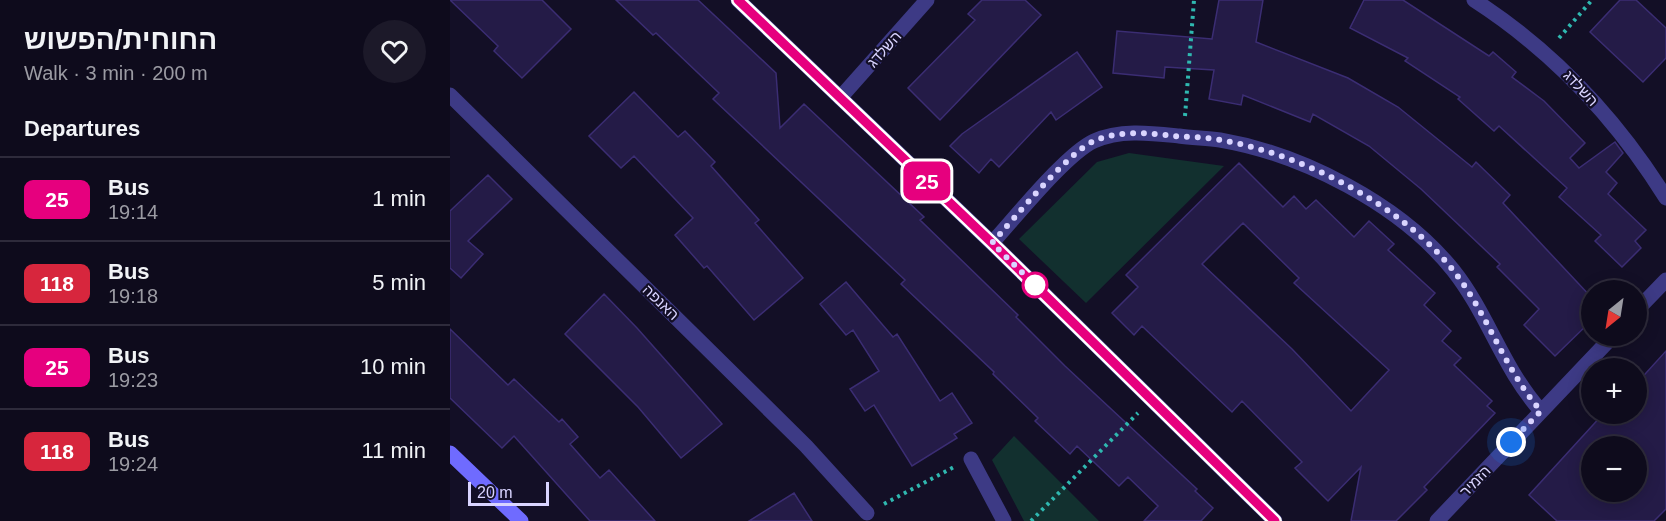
<!DOCTYPE html>
<meta charset="utf-8">
<style>
:root{--surface:#0e0b1c;--page:#1c1929;--text:#f1f3f6;--muted:#9b9ba3;--line:#2e2b3b}
body{margin:0;font-family:Arial,Heebo,sans-serif;background:var(--page);color:var(--text);height:100vh;display:flex;flex-direction:column;font-size:22px;white-space:nowrap}
*{box-sizing:border-box;margin:0}
p{font-size:20px;color:var(--muted)}
.icon{flex:none;width:33px;height:33px;fill:none;stroke:currentColor;stroke-width:2;stroke-linecap:round;stroke-linejoin:round}
.map{position:relative;flex:1;overflow:hidden}
.details{display:flex;flex-direction:column;background:var(--surface);width:450px}
.details>*{flex:none}
.badge{padding:0 12px;border-radius:9px;font-size:21px;line-height:39px}
.needle{width:39px;rotate:210deg}
.fabs{position:absolute;left:1131px;top:280px;display:grid;gap:12px}
.fabs a{display:grid;place-items:center;width:66px;height:66px;border-radius:50%;background:var(--surface);box-shadow:0 3px 15px #0003,0 0 0 2px var(--line);font-size:30px}
.scale{position:absolute;left:18px;bottom:15px;width:81px;box-sizing:border-box;padding-left:6px;border:3px solid #d9d4ff;border-top:0;font-size:16px;line-height:21px;white-space:nowrap;color:#d9d4ff;-webkit-text-stroke:4px #130f26;paint-order:stroke}
.you{position:absolute;width:30px;height:30px;margin:-15px;border:4px solid #fff;border-radius:50%;background:#1a73e8;box-shadow:0 0 0 9px #1a73e833}
.map>.badge{position:absolute;translate:-50% -50%;box-shadow:0 0 0 3px #fff}
h2{padding:0 24px;font-size:22px;line-height:54px}
.round{display:grid;place-items:center;flex:none;width:63px;height:63px;border-radius:32px;background:var(--page)}
.head{display:flex;align-items:center;justify-content:space-between;height:102px;padding:0 24px}
h1{font-size:28px;font-weight:800;line-height:45px}
ul{padding:0;list-style:none}
li{display:flex;align-items:center;gap:18px;height:84px;padding:0 24px;border-top:2px solid var(--line)}
li div{flex:1}
li b{display:block;font-size:22px}
li em{font-style:normal}
li .badge{min-width:66px;font-weight:700;text-align:center}
main{display:flex;flex:1;min-height:0}
.map>svg:first-child{display:block}
.green{fill:#12302f}
.building{fill:#241b47;stroke:#3b2d73;stroke-width:1.5;fill-rule:evenodd}
.lines{fill:none;stroke-linecap:round;stroke-linejoin:round}
.path{stroke:#2fb8b0;stroke-width:4;stroke-dasharray:3 4.5;stroke-linecap:butt}
.street{stroke:#3d3a85;stroke-width:15}
.secondary{stroke:#6f6bff;stroke-width:15}
.line-casing{stroke:#fff;stroke-width:14}
.line{stroke:#e6007e;stroke-width:9}
.walk{stroke:#d9d4ff;stroke-width:6;stroke-dasharray:0 10.8}
.stop-dot{fill:#fff;stroke:#e6007e;stroke-width:3}
.labels{text-anchor:middle;dominant-baseline:central;stroke-width:4.5;stroke-linejoin:round;paint-order:stroke}
.street-label{font-size:15px;fill:#d9d4ff;stroke:#130f26}
</style>
<main>
<section class="details">
<div class="head"><div><h1>החוחית/הפשוש</h1><p>Walk · 3 min · 200 m</p></div><a class="round"><svg class="icon" aria-label="heart" viewBox="0 0 24 24"><path d="M12 20l-8-8c-3-5 5-10 8-4 3-6 11-1 8 4z"/></svg></a></div>
<h2>Departures</h2>
<ul>
<li><span class="badge" style="background:#e6007e;color:#fff">25</span><div><b>Bus</b><p>19:14</p></div><em>1 min</em></li>
<li><span class="badge" style="background:#d7263d;color:#fff">118</span><div><b>Bus</b><p>19:18</p></div><em>5 min</em></li>
<li><span class="badge" style="background:#e6007e;color:#fff">25</span><div><b>Bus</b><p>19:23</p></div><em>10 min</em></li>
<li><span class="badge" style="background:#d7263d;color:#fff">118</span><div><b>Bus</b><p>19:24</p></div><em>11 min</em></li>
</ul>
</section>
<div class="map">
<svg width="1216" height="521" viewBox="0 0 1216 521">
<rect width="100%" height="100%" fill="#130f26"/>
<!-- green -->
<path class="green" d="M679 153 774 166 636 303 569 239 647 162Z
M564 436 649 521H574L542 460Z"/>
<!-- building -->
<path class="building" d="M0 0H92L121 29 72 78 44 51 48 46Z
M166 0H248L326 73 330 128 354 104 474 217 470 220 568 315 566 317 615 366 747 489 745 491 763 508 751 521H694L708 506 678 477 669 486 627 446 620 454 585 421 588 418 543 374 544 372 451 284 455 280 263 99 269 93 206 33 203 35Z
M532 0H575L591 15 490 120 458 88 525 20 518 14Z
M769 0H813L806 42 898 78 948 107 1022 167 1026 162 1060 195 1053 203 1142 298V320L1105 356 1074 325 1089 309 1047 267 1050 264 971 189 919 146 863 114 860 122 793 95 791 105 759 99 764 70 715 67 714 78 663 73 667 31 762 39Z
M914 0H953L1039 56 1043 52 1066 72 1062 77 1094 101 1135 143 1120 158 1129 168 1165 142 1173 153 1156 172 1167 183 1158 194 1196 230 1185 241 1191 248 1172 267 1145 241 1151 235 1109 197 1117 188 1049 126 1044 131 1008 99 1010 97 955 61 958 58 900 28Z
M1170 0H1186L1216 28V58L1193 82 1140 32Z
M627 52 652 87 606 120 601 112 549 167 541 159 529 173 500 146 512 134Z
M184 92 228 137 235 131 265 162 261 166 309 220 305 223 353 278 304 320 257 266 254 268 225 235 243 218 184 156 171 168 139 136Z
M789 163 833 207 844 196 856 209 866 200 904 237 919 221 944 244 938 250 985 293 974 305 1001 331 992 341 1011 358 1004 365 1042 401 1037 406 1045 413 974 487 977 490 946 521H901L911 467 878 501 845 468 852 462 792 401 782 412 692 326 684 335 662 313 688 287 676 275ZM793 223 849 278 844 283 939 370 901 411 842 349 752 264Z
M38 175 62 199 18 241 33 254 11 278 0 268V211Z
M396 282 443 337 447 334 490 401 502 393 522 423 504 434 507 438 462 466 424 405 415 411 400 389 429 371 403 330 396 335 370 304Z
M154 294 187 328 272 424 231 458 188 407 115 334Z
M0 329 58 385 64 379 109 422 112 419 128 437 120 444 150 478 159 470 205 521H140L64 436 52 448 0 398Z
M1216 351V509L1204 521H1107L1079 495 1153 414H1186V384ZM1142 447H1186V492H1142Z
M344 493 362 521H299Z"/>
<g class="lines">
<!-- path -->
<path class="path" d="M1109 38 1142 0
M735 116 744 0
M434 504 504 467
M581 521 688 413"/>
<!-- street -->
<path class="street" d="M288 0 542 243 825 521
M1024 0C1103 51 1166 118 1216 198
M0 95 356 446 417 513
M390 98 477 0
M542 243C565 218 616 154 644 141 670 129 701 133 729 136 742 138 756 138 770 140 852 154 950 204 1003 270 1038 314 1053 369 1091 411
M1186 311 1216 280
M521 459 554 521
M987 521 1163 336"/>
<!-- secondary -->
<path class="secondary" d="M0 453 71 521"/>
</g>
<g class="lines">
<!-- line casing -->
<g class="line-casing">
<path id="line" d="M288 0 542 243 825 521"/>
</g>
<!-- line -->
<use href="#line" class="line"/>
<!-- walk -->
<path class="walk" d="M585 285 590 290 542 243C565 218 616 154 644 141 669 130 698 133 724 136 739 137 755 137 770 140 852 154 950 204 1003 270 1038 314 1054 369 1091 411L1061 442"/>
</g>
<!-- markers -->
<circle class="stop-dot" cx="585" cy="285" r="12"/>
<g class="labels">
<!-- street labels -->
<g class="street-label">
<text transform="translate(434 49) rotate(-48)">השלדג</text>
<text transform="translate(1131 88) rotate(47)">השלדג</text>
<text transform="translate(211 302) rotate(44)">האנפה</text>
<text transform="translate(1025 481) rotate(-46)">הזמיר</text>
</g>
</g>
</svg>
<div class="fabs">
<a><svg class="needle" viewBox="-14 -14 28 28"><path d="M0-13l5 13h-10z" fill="#e53935"/><path d="M0 13l5-13h-10z" fill="#9b9ba3"/></svg></a>
<a>+</a>
<a>−</a>
</div>
<div class="scale">20 m</div>
<div class="you" style="left:1061px;top:442px"></div>
<b class="badge" style="left:477px;top:181px;background:#e6007e;color:#fff">25</b>
</div>
</main>
